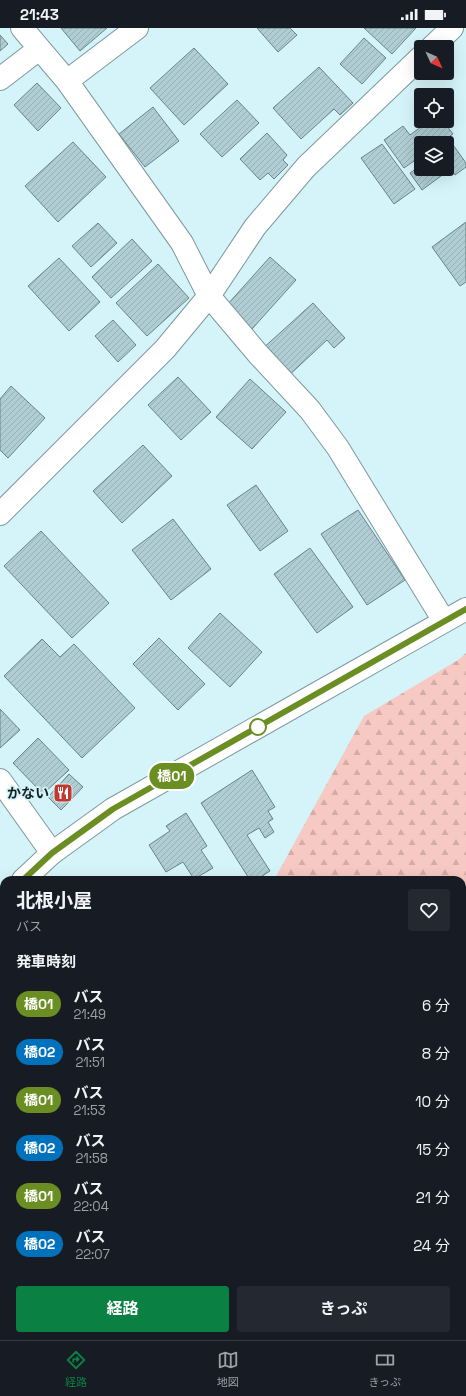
<!DOCTYPE html>
<html lang="ja">
<meta charset="utf-8">
<style>
:root{--surface:#171b24;--page:#242831;--text:#f1f3f6;--muted:#9ea1a6;--line:#363941;--accent:#0b8043}
body{margin:0;font-family:"Space Grotesk","Noto Sans JP",sans-serif;background:var(--page);color:var(--text);height:100vh;display:flex;flex-direction:column;font-size:15px;white-space:nowrap}
*{box-sizing:border-box;margin:0}
p{font-size:13px;color:var(--muted)}
.icon{flex:none;width:22px;height:22px;fill:none;stroke:currentColor;stroke-width:2;stroke-linecap:round;stroke-linejoin:round}
.map{position:relative;flex:1;overflow:hidden}
.panel{position:absolute;left:0px;top:848px;width:466px;height:464px;display:flex;flex-direction:column;background:var(--surface);border-radius:12px 12px 0 0;box-shadow:0 4px 16px #0002}
.panel>*{flex:none}
.badge{padding:0 8px;border-radius:13px;font-size:14px;line-height:26px}
.needle{width:26px;rotate:134deg}
.controls{position:absolute;left:414px;top:12px;display:grid;gap:8px}
.controls a{display:grid;place-items:center;width:40px;height:40px;border-radius:4px;background:var(--surface);box-shadow:0 4px 16px #0002;font-size:20px}
.map>.badge{position:absolute;translate:-50% -50%;box-shadow:0 0 0 2px #fff}
h2{padding:0 16px;font-size:15px;line-height:36px}
.round{display:grid;place-items:center;flex:none;width:42px;height:42px;border-radius:4px;background:var(--page)}
.overview{display:flex;align-items:center;justify-content:space-between;height:68px;padding:0 16px}
h1{font-size:19px;font-weight:700;line-height:30px}
.cta{display:flex;gap:8px;margin-top:auto;padding:8px 16px}
.cta a{flex:1;height:46px;border-radius:4px;background:var(--accent);color:#fff;font-size:16px;font-weight:700;line-height:46px;text-align:center}
.cta a+a{background:var(--page);color:var(--text)}
ul{padding:0;list-style:none}
li{display:flex;align-items:center;gap:12px;height:48px;padding:0 16px}
li div{flex:1}
li b{display:block;font-size:15px}
li em{font-style:normal}
li .badge{min-width:44px;font-weight:700;text-align:center}
.status{display:flex;justify-content:space-between;align-items:center;height:28px;padding:0 20px;background:var(--surface);direction:ltr}
.status svg{height:11px;fill:currentColor}
.menu{display:flex;justify-content:space-around;align-items:center;height:56px;border-top:1px solid var(--line);background:var(--surface);font-size:11px;color:var(--muted)}
.menu a{display:grid;justify-items:center;gap:2px}
.menu .on{color:var(--accent)}
.map>svg:first-child{display:block}
.forest{fill:url(#forest-firs)}
.water{fill:url(#water-waves)}
.building{fill:url(#building-hatch);stroke:#688489}
.lines{fill:none;stroke-linecap:round;stroke-linejoin:round}
.minor-casing{stroke:#7d999e;stroke-width:24}
.highway-casing{stroke:#7d999e;stroke-width:24}
.minor{stroke:#fff;stroke-width:22}
.highway{stroke:#fff;stroke-width:22}
.line-casing{stroke:#fff;stroke-width:9}
.line{stroke:#6b8e23;stroke-width:6}
.stop-dot{fill:#fff;stroke:#6b8e23;stroke-width:2}
.labels{text-anchor:middle;dominant-baseline:central;stroke-width:3.5;stroke-linejoin:round;paint-order:stroke}
.poi-label{font-size:14px;font-weight:bold;fill:#162123;stroke:#d5f4fa;text-anchor:end}
</style>
<div class="status"><b>21:43</b><svg viewBox="0 0 49 12"><path d="M0 12V9h3v3zM5 12V6h3v6zM10 12V3h3v9zM15 12V0h3v12zM26 1h20v11H26zM47 4h2v5h-2z"/></svg></div>
<div class="map">
<svg width="466" height="1312" viewBox="0 0 466 1312">
<defs>
<pattern id="forest-firs" width="22" height="20" patternUnits="userSpaceOnUse"><rect width="22" height="20" fill="#f6c9c2"/><path d="M5 1l3.5 6h-7zM16 11l3.5 6h-7z" fill="#d2aca6"/></pattern>
<pattern id="water-waves" width="16" height="10" patternUnits="userSpaceOnUse"><rect width="16" height="10" fill="#39b5c9"/><path d="M0 5q4-4 8 0t8 0" fill="none" stroke="#2f93a3"/></pattern>
<pattern id="building-hatch" width="6" height="6" patternUnits="userSpaceOnUse"><rect width="6" height="6" fill="#afcdd3"/><path d="M-1 1l2-2M0 6l6-6M5 7l2-2" fill="none" stroke="#96b0b5"/></pattern>
</defs>
<rect width="100%" height="100%" fill="#d5f4fa"/>
<!-- forest -->
<path class="forest" d="M466 625V980L462 983V852H274L364 688 458 632Z
M5 1308H94L100 1312H3Z"/>
<!-- water -->
<path class="water" d="M466 979V1312H209L213 1308H462V982Z"/>
<!-- building -->
<path class="building" d="M61 0H107L80 23Z
M257 0H290L297 7 278 24Z
M364 0H416L392 26Z
M0 7 8 16 0 23Z
M364 10 386 30 362 56 340 36Z
M194 20 228 56 184 97 150 60Z
M319 39 353 75 340 87 334 81 301 111 273 80Z
M37 55 61 80 38 103 14 77Z
M237 72 259 95 222 129 200 106Z
M153 79 179 113 145 139 119 106Z
M429 93H443L453 106 440 115H421V128L404 140 384 112 403 98 410 107Z
M267 105 287 127 283 132 288 137 274 151 268 145 260 152 240 131Z
M73 114 106 149 58 194 25 158Z
M451 114 466 135V139L455 147 447 136V117Z
M382 116 415 161 394 176 361 130Z
M421 137V141H442L445 145 422 162 410 145Z
M466 194V254L460 258 432 219Z
M98 195 117 215 91 239 72 218Z
M132 211 152 233 111 270 92 249Z
M270 229 296 252 252 301 227 277Z
M59 230 100 274 69 303 28 258Z
M158 236 189 270 147 308 116 275Z
M313 275 345 310 334 320 327 312 285 351 260 323Z
M113 292 136 317 118 334 95 308Z
M178 349 211 384 181 412 148 377Z
M250 351 286 384 252 421 216 389Z
M11 358 45 390 8 430 0 422V371Z
M143 417 172 448 122 495 93 463Z
M256 457 288 503 260 523 227 477Z
M358 482 405 552 367 577 321 506Z
M173 491 211 541 171 572 132 522Z
M41 503 109 575 72 610 4 538Z
M310 520 353 579 317 605 274 546Z
M220 585 262 624 230 659 188 620Z
M159 610 205 656 178 682 133 636Z
M42 611 60 629 74 616 135 680 82 730 4 648Z
M0 681 20 702 0 720Z
M38 710 69 742 43 766 13 735Z
M252 742 275 779 268 783 273 791 268 794 274 804 265 810 259 800 247 807 270 843 256 852H250L201 775Z
M69 746 83 759 61 782 48 769Z
M186 785 207 818 201 822 213 840 194 851 183 834 166 844 149 817 170 803 166 798Z"/>
<g class="lines">
<!-- minor casing -->
<g class="minor-casing">
<path id="minor" d="M22 0 67 53 182 215 209 268 258 326 310 382 338 420 444 593
M432 19 452 0
M0 51 39 21
M67 53 137 0
M0 486 165 321 209 268 255 199 306 139 421 29
M0 752 52 825"/>
</g>
<!-- highway casing -->
<g class="highway-casing">
<path id="highway" d="M23 852 52 825 113 781 466 581
M0 876 4 871"/>
</g>
<!-- minor -->
<use href="#minor" class="minor"/>
<!-- highway -->
<use href="#highway" class="highway"/>
</g>
<g class="lines">
<!-- line casing -->
<g class="line-casing">
<path id="line" d="M23 852 52 825 113 781 466 581"/>
</g>
<!-- line -->
<use href="#line" class="line"/>
</g>
<!-- icons -->
<defs>
<g id="restaurant-square" transform="scale(1)"><rect x="-9" y="-9" width="18" height="18" rx="4" fill="#c4372c" stroke="#d5f4fa"/><path d="M-5-6h1v4h1v-4h1v4h1v-4h1v5L-1.5 .5V6h-2V.5L-5-1ZM5-6V6H3V1.5H1.5Q1.5-4 5-6Z" fill="#fff"/></g>
</defs>
<g fill-rule="evenodd">
<use href="#restaurant-square" x="63" y="765"/>
</g>
<!-- markers -->
<circle class="stop-dot" cx="258" cy="699" r="8"/>
<g class="labels">
<!-- poi labels -->
<g class="poi-label">
<text x="49" y="765">かない</text>
</g>
</g>
</svg>
<div class="controls">
<a><svg class="needle" viewBox="-14 -14 28 28"><path d="M0-13l5 13h-10z" fill="#e53935"/><path d="M0 13l5-13h-10z" fill="#9ea1a6"/></svg></a>
<a><svg class="icon" aria-label="locate" viewBox="0 0 24 24"><circle cx="12" cy="12" r="6"/><path d="M12 2v4M12 18v4M2 12h4M18 12h4"/></svg></a>
<a><svg class="icon" aria-label="layers" viewBox="0 0 24 24"><path d="M12 4l9 5-9 5-9-5zM3 14l9 5 9-5"/></svg></a>
</div>
<b class="badge" style="left:172px;top:748px;background:#6b8e23;color:#fff">橋01</b>
<section class="panel">
<div class="overview"><div><h1>北根小屋</h1><p>バス</p></div><a class="round"><svg class="icon" aria-label="heart" viewBox="0 0 24 24"><path d="M12 20l-8-8c-3-5 5-10 8-4 3-6 11-1 8 4z"/></svg></a></div>
<h2>発車時刻</h2>
<ul>
<li><span class="badge" style="background:#6b8e23;color:#fff">橋01</span><div><b>バス</b><p>21:49</p></div><em>6 分</em></li>
<li><span class="badge" style="background:#0072bc;color:#fff">橋02</span><div><b>バス</b><p>21:51</p></div><em>8 分</em></li>
<li><span class="badge" style="background:#6b8e23;color:#fff">橋01</span><div><b>バス</b><p>21:53</p></div><em>10 分</em></li>
<li><span class="badge" style="background:#0072bc;color:#fff">橋02</span><div><b>バス</b><p>21:58</p></div><em>15 分</em></li>
<li><span class="badge" style="background:#6b8e23;color:#fff">橋01</span><div><b>バス</b><p>22:04</p></div><em>21 分</em></li>
<li><span class="badge" style="background:#0072bc;color:#fff">橋02</span><div><b>バス</b><p>22:07</p></div><em>24 分</em></li>
</ul>
<div class="cta"><a>経路</a><a>きっぷ</a></div>
</section>
</div>
<nav class="menu">
<a class="on"><svg class="icon" aria-label="directions" viewBox="0 0 24 24"><path d="M12 3l9 9-9 9-9-9zM9 14v-3h6M13 9l2 2-2 2"/></svg>経路</a>
<a><svg class="icon" aria-label="map" viewBox="0 0 24 24"><path d="M3 6l6-2 6 2 6-2v14l-6 2-6-2-6 2zM9 4v14M15 6v14"/></svg>地図</a>
<a><svg class="icon" aria-label="tickets" viewBox="0 0 24 24"><path d="M3 7h18v10H3zM15 7v10"/></svg>きっぷ</a>
</nav>
